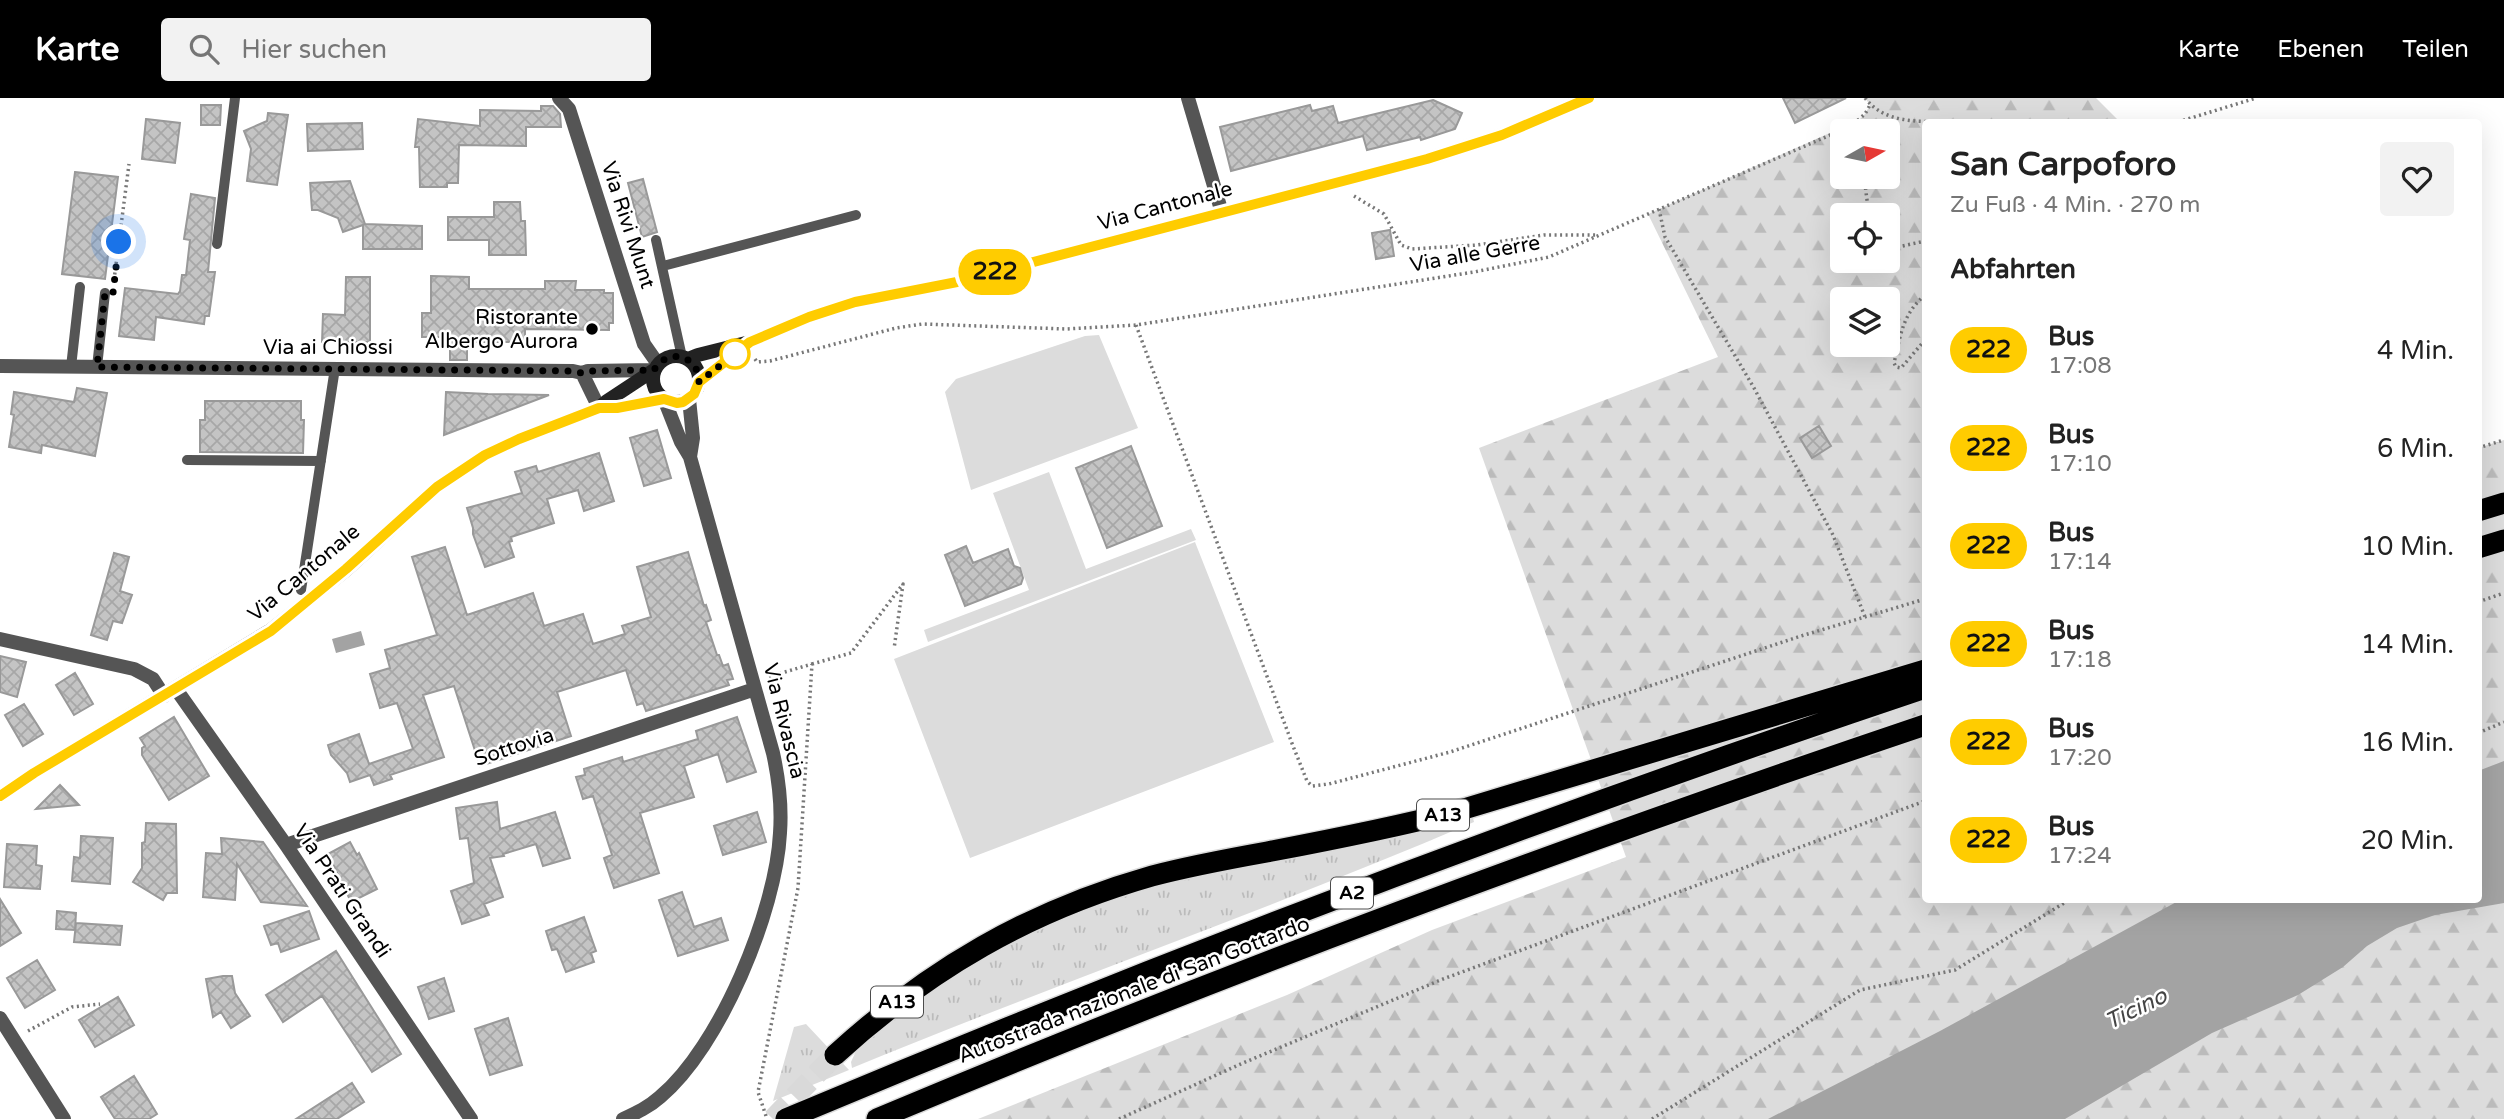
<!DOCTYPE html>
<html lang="de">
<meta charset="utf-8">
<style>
:root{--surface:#fff;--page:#f2f2f2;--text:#222;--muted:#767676;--accent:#000}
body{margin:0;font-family:"Varela Round",sans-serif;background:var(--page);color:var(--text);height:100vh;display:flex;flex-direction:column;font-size:26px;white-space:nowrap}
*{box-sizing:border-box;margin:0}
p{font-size:23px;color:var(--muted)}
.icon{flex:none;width:38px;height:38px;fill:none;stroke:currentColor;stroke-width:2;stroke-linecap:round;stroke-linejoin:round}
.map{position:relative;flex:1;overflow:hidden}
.side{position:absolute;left:1922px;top:21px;width:560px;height:784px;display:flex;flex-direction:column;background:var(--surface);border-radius:7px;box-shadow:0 7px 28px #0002}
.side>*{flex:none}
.badge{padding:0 14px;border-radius:23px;font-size:24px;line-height:46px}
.needle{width:46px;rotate:81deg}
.tools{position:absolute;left:1830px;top:21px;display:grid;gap:14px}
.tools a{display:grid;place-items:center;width:70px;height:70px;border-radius:7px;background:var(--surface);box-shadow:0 7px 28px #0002;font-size:35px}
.you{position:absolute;width:35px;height:35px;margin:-18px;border:5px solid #fff;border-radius:50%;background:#1a73e8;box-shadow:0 0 0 10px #1a73e833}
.map>.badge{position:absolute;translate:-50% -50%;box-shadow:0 0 0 4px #fff}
h2{padding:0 28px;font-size:26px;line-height:63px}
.round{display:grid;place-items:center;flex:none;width:74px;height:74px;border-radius:7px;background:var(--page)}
.overview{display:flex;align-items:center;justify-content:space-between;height:119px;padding:0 28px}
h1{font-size:33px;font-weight:700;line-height:52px}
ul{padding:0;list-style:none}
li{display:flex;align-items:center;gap:21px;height:98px;padding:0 28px}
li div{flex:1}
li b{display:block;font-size:26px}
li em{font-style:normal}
li .badge{min-width:77px;font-weight:700;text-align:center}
header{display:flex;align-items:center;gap:42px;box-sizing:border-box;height:98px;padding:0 35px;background:var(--accent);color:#fff}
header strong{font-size:33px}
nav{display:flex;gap:38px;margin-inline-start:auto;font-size:24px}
.search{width:490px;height:63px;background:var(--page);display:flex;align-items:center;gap:18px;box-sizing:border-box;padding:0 24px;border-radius:7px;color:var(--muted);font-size:26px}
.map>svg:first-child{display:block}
.grass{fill:url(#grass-tufts)}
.forest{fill:url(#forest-firs);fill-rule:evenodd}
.park{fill:#dcdcdc}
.water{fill:#a3a3a3}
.building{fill:url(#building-cross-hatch);stroke:#999;stroke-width:2}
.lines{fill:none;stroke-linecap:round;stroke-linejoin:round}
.highway-tunnel{stroke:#d9d9d9;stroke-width:21;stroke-dasharray:21 10;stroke-linecap:butt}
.highway-casing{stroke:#dbdbdb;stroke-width:24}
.path{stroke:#777;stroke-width:3.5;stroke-dasharray:2 3.5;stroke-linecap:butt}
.lane{stroke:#555;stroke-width:10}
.street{stroke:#555;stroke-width:14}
.secondary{stroke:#222;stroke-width:14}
.highway{stroke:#000;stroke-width:21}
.line-casing{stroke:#fff;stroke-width:16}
.line{stroke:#fc0;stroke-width:10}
.walk{stroke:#000;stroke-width:7;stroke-dasharray:0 12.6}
.poi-dot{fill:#000;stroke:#fff;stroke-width:2.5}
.stop-dot{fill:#fff;stroke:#fc0;stroke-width:3.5}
.labels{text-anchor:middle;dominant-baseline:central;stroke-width:5;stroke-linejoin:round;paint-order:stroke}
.shield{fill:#fff;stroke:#4c4c4c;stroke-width:2}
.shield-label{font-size:19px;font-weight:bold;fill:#000}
.street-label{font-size:21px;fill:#000;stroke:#fff}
.poi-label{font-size:21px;fill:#000;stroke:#fff;text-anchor:end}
.water-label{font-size:23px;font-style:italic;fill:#444;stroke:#fff}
</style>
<header>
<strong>Karte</strong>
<div class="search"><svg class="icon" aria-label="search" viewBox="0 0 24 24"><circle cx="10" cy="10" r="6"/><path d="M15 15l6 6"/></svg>Hier suchen</div>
<nav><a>Karte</a><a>Ebenen</a><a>Teilen</a></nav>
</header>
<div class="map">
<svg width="2504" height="1021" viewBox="0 0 2504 1021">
<defs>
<pattern id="grass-tufts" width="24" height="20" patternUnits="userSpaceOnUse" patternTransform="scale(1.75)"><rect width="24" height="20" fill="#dcdcdc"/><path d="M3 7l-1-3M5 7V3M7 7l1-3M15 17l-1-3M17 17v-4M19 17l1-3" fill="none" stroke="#bbb"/></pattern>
<pattern id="forest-firs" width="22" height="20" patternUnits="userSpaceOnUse" patternTransform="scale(1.75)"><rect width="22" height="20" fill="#dcdcdc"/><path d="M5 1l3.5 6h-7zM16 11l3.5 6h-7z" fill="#bbb"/></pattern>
<pattern id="building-cross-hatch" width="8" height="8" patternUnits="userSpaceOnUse" patternTransform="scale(1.75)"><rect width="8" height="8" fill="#c4c4c4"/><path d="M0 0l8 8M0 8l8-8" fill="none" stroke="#a7a7a7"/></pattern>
</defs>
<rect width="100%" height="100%" fill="#fff"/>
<!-- grass -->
<path class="grass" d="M1473 720 1474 724C1269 812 1058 885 852 970L851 964 860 944 939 883 1049 822 1159 784Z
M806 926 849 972 773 1003 794 929Z"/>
<!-- forest -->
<path class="forest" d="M1865 0H2096L2120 24H1925V802H2478V350L2504 342V1021H978L1287 897 1432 832 1626 759 1479 350 1718 259 1648 116 1859 22 1865 16 1870 7ZM1843 33H1888V79H1843ZM1843 117H1888V163H1843ZM1843 201H1888V247H1843Z"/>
<!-- park -->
<path class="park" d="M1099 237 1138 330 971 392 945 294 956 281 1085 238Z
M1049 374 1086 471 1191 431 1196 442 928 544 924 532 1029 492 993 395Z
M1195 444 1274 644 970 760 894 561Z"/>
<!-- water -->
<path class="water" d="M361 533 365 547 336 555 332 541Z
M2504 663V805L2435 817 2397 830 2367 848 2343 869 2298 897 2212 935 2065 1021H1768L1940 933 2180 802H2478V673Z"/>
<!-- building -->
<path class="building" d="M1783 0H1846L1795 25Z
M1433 2 1462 15 1455 31 1421 42 1420 39 1367 52 1363 38 1231 73 1220 29 1310 7 1312 13 1333 8 1338 25Z
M201 7H221L220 27H201Z
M541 8H553L560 16 561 29H526V48L459 47 458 85H447V89H420L419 49H415L418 21 480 28V12L541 13Z
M268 15 288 17 277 87 247 83 251 51 244 33 267 23Z
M146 21 180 25 175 65 142 61Z
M362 25 363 51 308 53 307 26Z
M75 74 118 79 105 181 62 176Z
M643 81 657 134 642 139 628 85Z
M350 83 365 126 422 128V151H363V127L343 134 338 120 318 112H312L310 85Z
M191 96 215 100 208 174H215L209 218H205L204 226 156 219 154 242 119 238 125 190 178 196 180 193 182 177H186L190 142 184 141Z
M494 104H520L521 123H525L526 157H489V142H448V119H494Z
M1390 132 1394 158 1376 161 1372 135Z
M431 178 469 179V191H545V183H576L575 192H604V195H613V225H609V232L525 231V244H467V262H450V239H422V215H431Z
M346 179H370V244H322L323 216 345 217Z
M77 290 107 295 95 358 42 347 41 355 9 349 14 317 11 316 14 294 74 304Z
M446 294 488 296 549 297 444 337Z
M205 303H301V322H304L303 355 200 354V322H205Z
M1819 328 1831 348 1812 360 1800 340Z
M657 332 671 380 644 388 630 340Z
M1131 348 1162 428 1107 450 1076 370Z
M599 355 614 403 584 413 578 392 547 401 554 425 511 439 512 443 509 444 514 459 485 469 473 436V430L467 410 522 395 515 374 536 368 538 374Z
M966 448 973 465 1008 451 1014 468 1020 470 1023 480 1021 486 965 508 945 457Z
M445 449 467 517 533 495 544 528 583 516 593 546 625 536 622 528 651 519 637 469 688 454 704 508 706 507 711 522 706 524 717 557H719L723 568 728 566 733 581 727 582 729 587 646 613 643 605 637 607 626 572 557 594 571 638 480 668 454 588 423 597 444 659 390 677 392 681 374 687 370 677 350 684 347 675 331 657 328 647 359 636 369 666 413 651 397 605 380 610 370 576 390 570 385 552 437 537 412 459Z
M114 455 129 459 120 493 132 497 122 525 113 523 107 542 91 537Z
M0 558 26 564 17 599 0 594Z
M75 575 93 606 74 617 56 587Z
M24 606 43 636 23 648 5 617Z
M174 619 209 678 169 702 142 657V650L145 648 140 640Z
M737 619 756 674 727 684 718 656 684 668 694 699 640 715 659 775 614 790 604 760 612 757 593 698 583 701 576 679 585 677 584 671 622 659 623 664 698 641 696 633Z
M60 687 79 707 36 711Z
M497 704 500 731 555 714 570 760 543 768 536 746 503 756 504 758 490 760 503 799 484 806 489 817 462 826 451 793 474 785 468 740 460 741 456 710Z
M757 714 766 744 723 757 714 728Z
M146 725 176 726 177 795H167L163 802 133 784 142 770V745L145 744Z
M81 738 113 740 110 786 72 783 74 759 80 760Z
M221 740 263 744 307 808 261 804 237 766 235 802 203 799 206 755 222 756Z
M350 744 357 757 359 755 377 791 351 804 328 756Z
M7 746 37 748 36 767 42 768 40 791 4 789Z
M682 794 694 829 721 820 728 842 678 858 659 802Z
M0 801 21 835 0 848Z
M57 813 76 815 75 832 56 831Z
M309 813 319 841 281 854 278 845 271 847 264 828Z
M584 819 596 853 591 855 594 864 566 874 557 851 552 852 546 833Z
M76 825 122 828 120 847 74 844Z
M336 853 401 956 372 974 322 898 283 924 266 897Z
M37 862 55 892 25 910 7 880Z
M223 878H232L235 895 250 918 231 930 221 914 213 919 206 881Z
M444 880 454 913 429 921 418 889Z
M118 899 134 927 95 949 79 922Z
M508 920 522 967 490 977 475 931Z
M134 978 157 1016 149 1021H115L101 999Z
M352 985 364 1004 337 1021H296Z"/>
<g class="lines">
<!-- highway-tunnel -->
<path class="highway-tunnel" d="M773 1021 835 957"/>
<!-- highway casing -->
<g class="highway-casing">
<path id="highway" d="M2478 413 2504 405
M2478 450 2504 442
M835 957C929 871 1029 813 1152 778 1190 768 1228 761 1267 754 1330 742 1392 730 1454 714L1925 572
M786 1021C1160 864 1540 719 1925 590
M877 1021C1221 876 1572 746 1925 627"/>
</g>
<!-- path -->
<path class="path" d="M1865 0C1885 26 1918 23 1948 24
M2178 24 2256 0
M1864 79 1869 117
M1354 98 1384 116 1401 147 1412 151 1477 147 1544 137H1598
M1659 111 1665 139 1754 290 1833 437 1865 519
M1888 143 1898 149 1925 143
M114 182 129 66
M1925 197C1902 217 1901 236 1894 265L1896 269 1901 270 1925 242
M1136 227 1293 648 1307 683 1312 688 1329 686 1450 654 1801 538 1925 501
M755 261 757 264 770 263 896 230 922 226 1066 231 1136 227 1474 174 1549 159 1851 28 1865 16 1870 7
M2478 350 2504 342
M2478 504 2504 495
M812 566 851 555 903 486 894 551
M2478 635 2504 624
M28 933 72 909 100 906
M766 1018 758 994 798 790 812 566 768 579
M1119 1021 1243 965 1443 881 1925 703
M1652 1021 1860 892 1955 872 2069 802"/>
<!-- lane -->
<path class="lane" d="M656 142 682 259
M217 146 235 0
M663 168 856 117
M71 269 80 189
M97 269 105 195
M187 362 321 363
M301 492 335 270"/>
<!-- street -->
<path class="street" d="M559 0 569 11 644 246 658 266
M1188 0 1222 115
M0 268 573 273 582 275 588 273 654 272
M582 275 599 310
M689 301 693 340 690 359
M0 541 134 571 153 581 164 598
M176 591 286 747 471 1021
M286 747 755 591
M0 920 64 1021
M623 1021C636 1015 649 1009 660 999 720 949 776 813 780 735 782 707 779 682 773 655L690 359 681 344 664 301"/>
<!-- secondary -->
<path class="secondary" d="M653 281a23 23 0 1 1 46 0a23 23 0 1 1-46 0Z
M688 261 698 257 750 244 809 219 855 204 957 184 1427 61 1502 37 1588 0
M699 284 748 245
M599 310 607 303 654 272
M0 698 34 675 271 532 346 472 437 389 485 357 519 341 599 310H617L664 301"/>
<!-- highway -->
<use href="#highway" class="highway"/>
</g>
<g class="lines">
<!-- line casing -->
<g class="line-casing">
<path id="line" d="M0 698 34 675 271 533 346 471 437 389 485 357 519 341 599 310H617L664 301 677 305 683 304 694 296 699 284 750 244 809 219 855 204 957 184 1427 61 1502 37 1589 0"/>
</g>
<!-- line -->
<use href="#line" class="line"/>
<!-- walk -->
<path class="walk" d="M119 144 113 195H105L97 269 573 273 582 275 588 273 654 272C668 249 699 257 699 284L735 256"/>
</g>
<!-- markers -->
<circle class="poi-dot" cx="592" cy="231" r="7"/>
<circle class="stop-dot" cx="735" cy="256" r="14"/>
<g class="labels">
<!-- shield labels -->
<g class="shield">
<rect x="1417" y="701.5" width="52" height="31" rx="5"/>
<rect x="1331" y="779.5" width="42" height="31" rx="5"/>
<rect x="871" y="888.5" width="52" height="31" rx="5"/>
</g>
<g class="shield-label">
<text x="1443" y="717">A13</text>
<text x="1352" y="795">A2</text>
<text x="897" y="904">A13</text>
</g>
<!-- street labels -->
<g class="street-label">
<text transform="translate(1165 108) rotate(-15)">Via Cantonale</text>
<text transform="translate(628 127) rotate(72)">Via Rivi Munt</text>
<text transform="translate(1475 156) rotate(-10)">Via alle Gerre</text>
<text x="328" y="249">Via ai Chiossi</text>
<text transform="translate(304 475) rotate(-40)">Via Cantonale</text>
<text transform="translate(784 623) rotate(76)">Via Rivascia</text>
<text transform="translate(514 649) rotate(-18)">Sottovia</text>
<text transform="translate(342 793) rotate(56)">Via Prati Grandi</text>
<text transform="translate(1134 892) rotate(-21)">Autostrada nazionale di San Gottardo</text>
</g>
<!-- poi labels -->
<g class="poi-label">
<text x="578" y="219">Ristorante<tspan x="578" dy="24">Albergo Aurora</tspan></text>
</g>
<!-- water labels -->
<g class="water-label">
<text transform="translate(2136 911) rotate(-26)">Ticino</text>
</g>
</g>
</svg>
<div class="tools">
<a><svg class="needle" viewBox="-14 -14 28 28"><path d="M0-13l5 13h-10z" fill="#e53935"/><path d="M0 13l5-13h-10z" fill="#767676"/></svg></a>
<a><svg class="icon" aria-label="locate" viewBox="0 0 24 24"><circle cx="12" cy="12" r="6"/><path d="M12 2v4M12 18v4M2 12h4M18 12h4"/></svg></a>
<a><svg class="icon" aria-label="layers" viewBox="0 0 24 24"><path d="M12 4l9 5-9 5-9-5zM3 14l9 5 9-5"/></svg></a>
</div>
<div class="you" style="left:119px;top:144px"></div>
<b class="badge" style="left:995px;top:174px;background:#fc0;color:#111">222</b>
<section class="side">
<div class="overview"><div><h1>San Carpoforo</h1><p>Zu Fuß · 4 Min. · 270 m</p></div><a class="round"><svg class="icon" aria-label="heart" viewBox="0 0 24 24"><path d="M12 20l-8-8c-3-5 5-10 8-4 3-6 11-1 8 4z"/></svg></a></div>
<h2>Abfahrten</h2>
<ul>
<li><span class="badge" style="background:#fc0;color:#111">222</span><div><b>Bus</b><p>17:08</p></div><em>4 Min.</em></li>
<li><span class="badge" style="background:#fc0;color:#111">222</span><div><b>Bus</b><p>17:10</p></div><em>6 Min.</em></li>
<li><span class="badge" style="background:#fc0;color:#111">222</span><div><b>Bus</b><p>17:14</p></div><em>10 Min.</em></li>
<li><span class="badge" style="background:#fc0;color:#111">222</span><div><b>Bus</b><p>17:18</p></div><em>14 Min.</em></li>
<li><span class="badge" style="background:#fc0;color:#111">222</span><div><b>Bus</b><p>17:20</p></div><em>16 Min.</em></li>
<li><span class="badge" style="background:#fc0;color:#111">222</span><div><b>Bus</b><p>17:24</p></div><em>20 Min.</em></li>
</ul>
</section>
</div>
